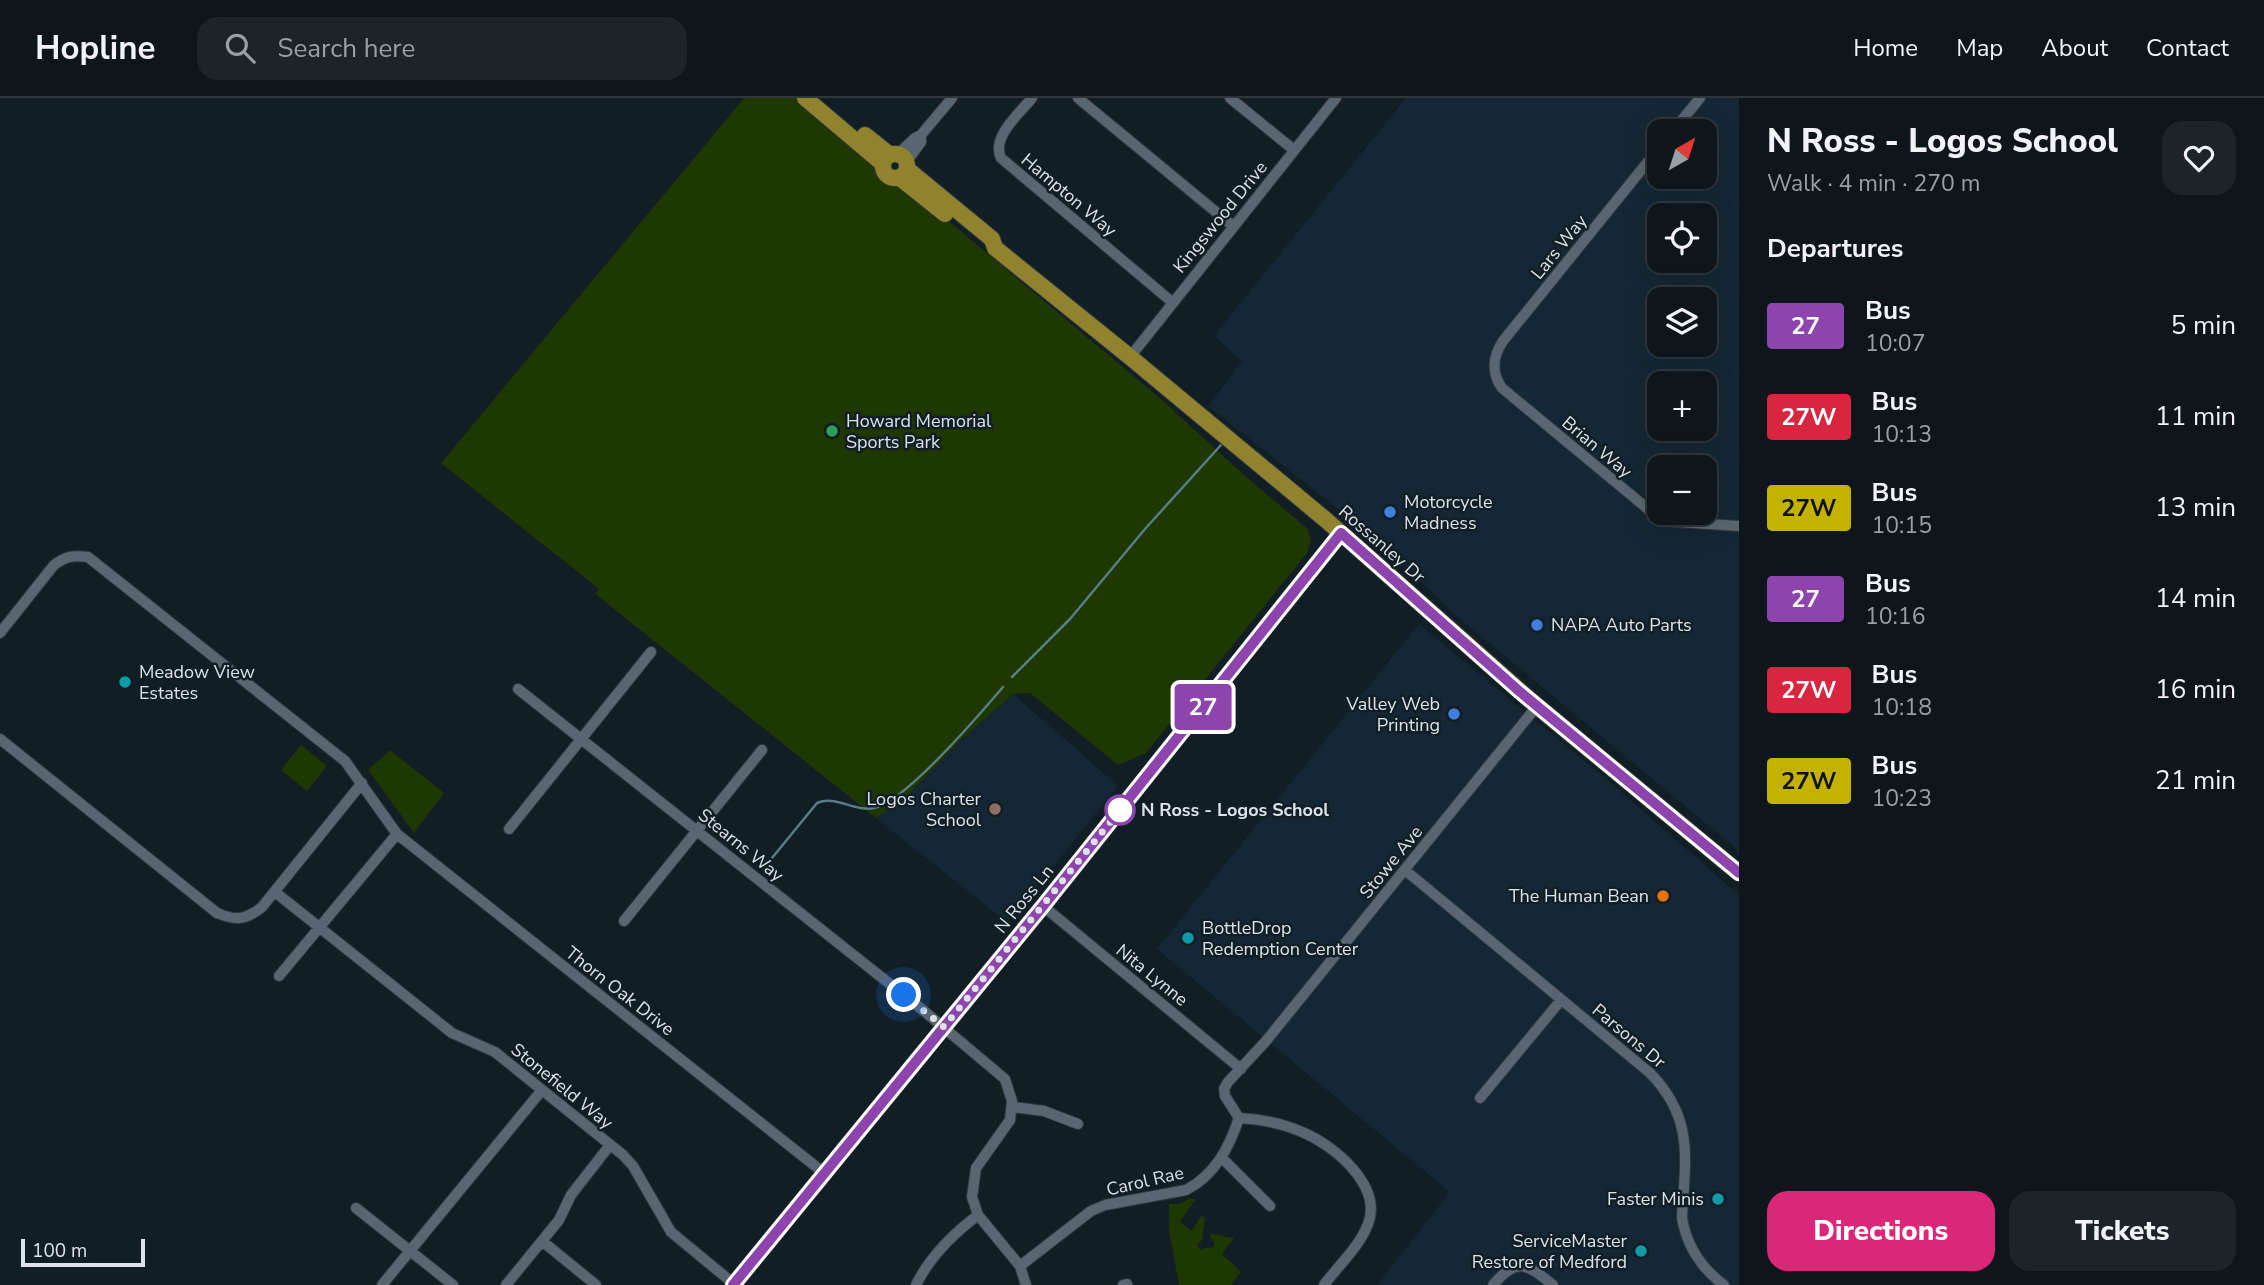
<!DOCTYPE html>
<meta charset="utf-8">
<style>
:root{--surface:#0e161c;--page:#1c2329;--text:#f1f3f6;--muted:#9b9fa3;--line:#2e353b;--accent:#db2777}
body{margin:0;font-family:"Nunito Sans",sans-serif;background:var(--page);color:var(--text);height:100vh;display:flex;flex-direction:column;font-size:26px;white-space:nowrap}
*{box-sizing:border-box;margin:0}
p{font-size:23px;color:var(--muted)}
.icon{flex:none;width:38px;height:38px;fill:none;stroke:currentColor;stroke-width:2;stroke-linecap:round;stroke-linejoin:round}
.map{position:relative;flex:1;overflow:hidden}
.panel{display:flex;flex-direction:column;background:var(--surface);width:525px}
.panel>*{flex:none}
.badge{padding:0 14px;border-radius:5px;font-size:24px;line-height:46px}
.needle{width:46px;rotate:39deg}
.fabs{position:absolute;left:1647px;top:21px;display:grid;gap:14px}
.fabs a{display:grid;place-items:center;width:70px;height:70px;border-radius:14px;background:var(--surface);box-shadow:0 7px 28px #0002,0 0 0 2px var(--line);font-size:35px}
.scale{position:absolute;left:21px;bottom:18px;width:124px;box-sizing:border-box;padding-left:7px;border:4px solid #dbe3e9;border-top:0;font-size:19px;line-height:24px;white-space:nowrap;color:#dbe3e9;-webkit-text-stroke:5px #121e26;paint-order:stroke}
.you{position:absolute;width:35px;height:35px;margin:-18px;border:5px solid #fff;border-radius:50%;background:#1a73e8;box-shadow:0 0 0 10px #1a73e833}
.map>.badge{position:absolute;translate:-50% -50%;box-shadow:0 0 0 4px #fff}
h2{padding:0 28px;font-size:26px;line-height:63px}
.round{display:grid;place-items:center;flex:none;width:74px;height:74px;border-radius:21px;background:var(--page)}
.summary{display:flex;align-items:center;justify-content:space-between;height:119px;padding:0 28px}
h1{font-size:33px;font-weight:800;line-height:52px}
.cta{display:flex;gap:14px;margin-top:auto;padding:14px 28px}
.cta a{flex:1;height:80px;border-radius:21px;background:var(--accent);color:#fff;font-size:28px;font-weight:800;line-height:80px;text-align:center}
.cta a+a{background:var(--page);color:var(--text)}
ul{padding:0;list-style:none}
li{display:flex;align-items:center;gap:21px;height:91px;padding:0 28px}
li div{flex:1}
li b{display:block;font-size:26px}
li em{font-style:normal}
li .badge{min-width:77px;font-weight:700;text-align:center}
header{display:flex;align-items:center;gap:42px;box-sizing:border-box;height:98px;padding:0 35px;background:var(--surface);border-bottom:2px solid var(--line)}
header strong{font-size:33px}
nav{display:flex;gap:38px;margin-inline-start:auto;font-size:24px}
.search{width:490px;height:63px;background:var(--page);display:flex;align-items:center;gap:18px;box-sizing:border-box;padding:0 24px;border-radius:21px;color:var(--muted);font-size:26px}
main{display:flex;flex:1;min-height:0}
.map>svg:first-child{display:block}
.built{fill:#152734;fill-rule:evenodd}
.green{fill:#1f3700}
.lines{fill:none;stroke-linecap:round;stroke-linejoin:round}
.stream{stroke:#577e87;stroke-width:2.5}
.minor-casing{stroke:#31383f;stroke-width:12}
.secondary-casing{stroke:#31383f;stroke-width:17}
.primary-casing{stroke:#31383f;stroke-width:18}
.minor{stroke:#596671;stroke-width:10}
.secondary{stroke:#75754f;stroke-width:14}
.primary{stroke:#91832d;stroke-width:16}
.line-casing{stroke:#fff;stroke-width:16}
.line{stroke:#8e44ad;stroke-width:10}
.walk{stroke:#dbe3e9;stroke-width:7;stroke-dasharray:0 12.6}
.leisure-dot{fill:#2e9e5b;stroke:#121e26;stroke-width:2.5}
.shop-dot{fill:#3f7fe0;stroke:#121e26;stroke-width:2.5}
.culture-dot{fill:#0f9aa8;stroke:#121e26;stroke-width:2.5}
.education-dot{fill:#8d6e63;stroke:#121e26;stroke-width:2.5}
.stop-dot{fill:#fff;stroke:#8e44ad;stroke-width:3.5}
.food-dot{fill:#e8710a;stroke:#121e26;stroke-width:2.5}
.labels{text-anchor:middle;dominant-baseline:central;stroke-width:5;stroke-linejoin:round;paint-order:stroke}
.street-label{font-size:18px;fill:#dbe3e9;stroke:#121e26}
.poi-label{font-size:18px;fill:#dbe3e9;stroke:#121e26;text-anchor:start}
.stop-label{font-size:18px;font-weight:bold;fill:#dbe3e9;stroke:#121e26;text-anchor:start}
</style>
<header>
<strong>Hopline</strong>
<div class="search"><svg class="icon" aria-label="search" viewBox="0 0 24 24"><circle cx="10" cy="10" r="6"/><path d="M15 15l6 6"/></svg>Search here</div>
<nav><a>Home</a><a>Map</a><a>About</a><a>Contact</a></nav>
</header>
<main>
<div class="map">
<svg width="1739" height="1187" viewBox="0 0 1739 1187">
<rect width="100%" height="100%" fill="#121e26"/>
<!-- built -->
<path class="built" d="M1406 0H1739V753L1452 514 1385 448 1208 308 1242 263 1214 238ZM1659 33H1704V79H1659ZM1659 117H1704V163H1659ZM1659 201H1704V247H1659ZM1659 285H1704V331H1659ZM1659 369H1704V415H1659Z
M1419 526 1612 686 1739 797V1187H1377L1450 1094 1157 851Z
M1013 596 1115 685 1117 689 1008 825 876 720 903 702 959 644Z"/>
<!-- green -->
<path class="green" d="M744 0H802L1161 301 1244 377 1308 431 1311 443 1307 455 1146 655 1118 667 1030 595 1013 596 959 644 903 702 876 720 595 496 599 491 441 365Z
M301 647 327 668 307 693 281 672Z
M390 652 444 695 414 735 368 672Z
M1191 1100 1195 1102 1180 1124 1191 1133 1202 1117 1205 1120 1202 1142 1197 1147 1200 1151 1214 1149V1144L1210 1139 1211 1136 1234 1140 1222 1156 1241 1174 1231 1187H1179L1169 1132V1106H1179Z"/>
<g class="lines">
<!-- stream -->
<path class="stream" d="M1012 579 1070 521 1145 431 1221 347
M763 771 817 705C836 697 854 714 874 710 905 704 980 616 1003 589"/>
<!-- minor casing -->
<g class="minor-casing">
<path id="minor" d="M1032 0C1019 16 991 39 1001 60L1172 204
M1078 0 1233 128
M1230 0 1294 52
M1673 33 1700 0
M1659 50 1503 243C1493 258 1491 275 1502 290L1654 416 1668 423 1678 424 1739 428
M898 56 915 40 921 37
M907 63 921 44V37L952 0
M1130 259 1336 0
M0 535 54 467C66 458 73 457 88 459L345 663 397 736 824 1075
M518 591 924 913 1005 981 1012 1003 1010 1022 976 1070 972 1099 978 1117 1020 1168 1026 1187
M0 641 217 815C236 823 246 822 262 809L362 685
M509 731 651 554
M1405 772 1650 975C1695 1021 1685 1062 1682 1120 1687 1149 1701 1170 1724 1187
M275 794 452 935 495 954 623 1057 633 1068 671 1134 734 1186
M1043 808 1241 971
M624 823 762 652
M279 878 397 736
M1480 1000 1561 902
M1013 1009 1044 1013 1078 1026
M1239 1020C1260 1021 1284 1026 1302 1034 1334 1047 1383 1088 1368 1126 1360 1148 1338 1168 1324 1187
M1222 1060 1270 1108
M356 1110 453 1187
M542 1143 596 1187
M1020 1168 1091 1113 1105 1107 1186 1092C1215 1077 1229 1050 1239 1020L1225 998 1224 991 1228 984 1266 943 1537 608
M382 1187 542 992
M506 1187 559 1122 571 1097 610 1047
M916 1187C930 1158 953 1136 978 1117
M1123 1187 1127 1186
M1493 1187C1517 1158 1527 1166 1553 1187"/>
</g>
<!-- secondary casing -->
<g class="secondary-casing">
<path id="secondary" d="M733 1187 1043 808 1341 435"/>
</g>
<!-- primary casing -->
<g class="primary-casing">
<path id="primary" d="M805 0 883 66
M865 37 890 57
M883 68a12 12 0 1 1 24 0a12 12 0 1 1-24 0Z
M907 71 992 141 995 150 1130 259 1326 422 1537 608 1739 775
M900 80 945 116"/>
</g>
<!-- minor -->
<use href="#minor" class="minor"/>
<!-- secondary -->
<use href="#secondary" class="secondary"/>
<!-- primary -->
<use href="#primary" class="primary"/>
</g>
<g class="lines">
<!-- line casing -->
<g class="line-casing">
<path id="line" d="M733 1187 1043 808 1341 435 1519 593 1739 775"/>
</g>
<!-- line -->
<use href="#line" class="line"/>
<!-- walk -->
<path class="walk" d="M904 897 944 929 1120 712"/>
</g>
<!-- markers -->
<circle class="leisure-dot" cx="832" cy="333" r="7"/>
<g class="shop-dot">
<circle cx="1390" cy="414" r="7"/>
<circle cx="1537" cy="527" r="7"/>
<circle cx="1454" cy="616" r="7"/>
</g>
<g class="culture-dot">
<circle cx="125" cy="584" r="7"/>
<circle cx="1188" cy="840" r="7"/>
<circle cx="1718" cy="1101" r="7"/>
<circle cx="1641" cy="1153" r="7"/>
</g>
<circle class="education-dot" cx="995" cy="711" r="7"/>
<circle class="stop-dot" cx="1120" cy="712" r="14"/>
<circle class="food-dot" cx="1663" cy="798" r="7"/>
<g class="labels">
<!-- street labels -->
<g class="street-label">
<text transform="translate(1069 97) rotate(40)">Hampton Way</text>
<text transform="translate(1220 119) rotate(-51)">Kingswood Drive</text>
<text transform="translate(1559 149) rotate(-51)">Lars Way</text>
<text transform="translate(1597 349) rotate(40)">Brian Way</text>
<text transform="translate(1382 446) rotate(41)">Rossanley Dr</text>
<text transform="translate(741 747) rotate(39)">Stearns Way</text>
<text transform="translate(1391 764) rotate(-51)">Stowe Ave</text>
<text transform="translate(1024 801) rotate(-51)">N Ross Ln</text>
<text transform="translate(1152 877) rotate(39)">Nita Lynne</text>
<text transform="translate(620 893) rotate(38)">Thorn Oak Drive</text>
<text transform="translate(1629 938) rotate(40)">Parsons Dr</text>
<text transform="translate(562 988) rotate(39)">Stonefield Way</text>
<text transform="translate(1145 1083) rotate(-13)">Carol Rae</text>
</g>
<!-- poi labels -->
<g class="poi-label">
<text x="846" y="323">Howard Memorial<tspan x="846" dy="21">Sports Park</tspan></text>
<text x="1404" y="404">Motorcycle<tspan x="1404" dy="21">Madness</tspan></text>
<text x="1551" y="527">NAPA Auto Parts</text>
<text x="139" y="574">Meadow View<tspan x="139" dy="21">Estates</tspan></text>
<text x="1440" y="606" text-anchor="end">Valley Web<tspan x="1440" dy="21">Printing</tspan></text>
<text x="981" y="701" text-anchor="end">Logos Charter<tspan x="981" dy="21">School</tspan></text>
<text x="1649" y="798" text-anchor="end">The Human Bean</text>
<text x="1202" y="830">BottleDrop<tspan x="1202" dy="21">Redemption Center</tspan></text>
<text x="1704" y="1101" text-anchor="end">Faster Minis</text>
<text x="1627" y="1143" text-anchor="end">ServiceMaster<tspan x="1627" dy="21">Restore of Medford</tspan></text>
</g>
<!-- stop labels -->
<g class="stop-label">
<text x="1141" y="712">N Ross - Logos School</text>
</g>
</g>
</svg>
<div class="fabs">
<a><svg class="needle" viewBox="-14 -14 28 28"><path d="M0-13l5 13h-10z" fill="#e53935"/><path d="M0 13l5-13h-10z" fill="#9b9fa3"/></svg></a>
<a><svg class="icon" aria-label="locate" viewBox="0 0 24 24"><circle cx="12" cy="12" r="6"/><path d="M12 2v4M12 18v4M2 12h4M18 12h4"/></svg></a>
<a><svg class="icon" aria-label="layers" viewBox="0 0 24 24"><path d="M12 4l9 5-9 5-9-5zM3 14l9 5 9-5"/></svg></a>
<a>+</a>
<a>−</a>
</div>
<div class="scale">100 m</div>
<div class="you" style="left:904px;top:897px"></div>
<b class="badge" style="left:1203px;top:609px;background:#8e44ad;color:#fff">27</b>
</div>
<section class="panel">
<div class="summary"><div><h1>N Ross - Logos School</h1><p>Walk · 4 min · 270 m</p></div><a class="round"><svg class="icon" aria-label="heart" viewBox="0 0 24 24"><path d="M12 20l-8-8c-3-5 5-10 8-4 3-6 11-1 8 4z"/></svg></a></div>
<h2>Departures</h2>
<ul>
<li><span class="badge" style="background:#8e44ad;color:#fff">27</span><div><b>Bus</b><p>10:07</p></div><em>5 min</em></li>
<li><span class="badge" style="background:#d7263d;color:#fff">27W</span><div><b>Bus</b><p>10:13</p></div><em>11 min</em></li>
<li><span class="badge" style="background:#c4b200;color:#111">27W</span><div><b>Bus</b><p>10:15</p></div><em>13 min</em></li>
<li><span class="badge" style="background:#8e44ad;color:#fff">27</span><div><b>Bus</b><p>10:16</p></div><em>14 min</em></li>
<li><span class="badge" style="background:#d7263d;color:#fff">27W</span><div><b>Bus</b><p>10:18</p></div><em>16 min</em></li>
<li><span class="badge" style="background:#c4b200;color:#111">27W</span><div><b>Bus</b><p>10:23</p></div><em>21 min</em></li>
</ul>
<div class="cta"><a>Directions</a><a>Tickets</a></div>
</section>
</main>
